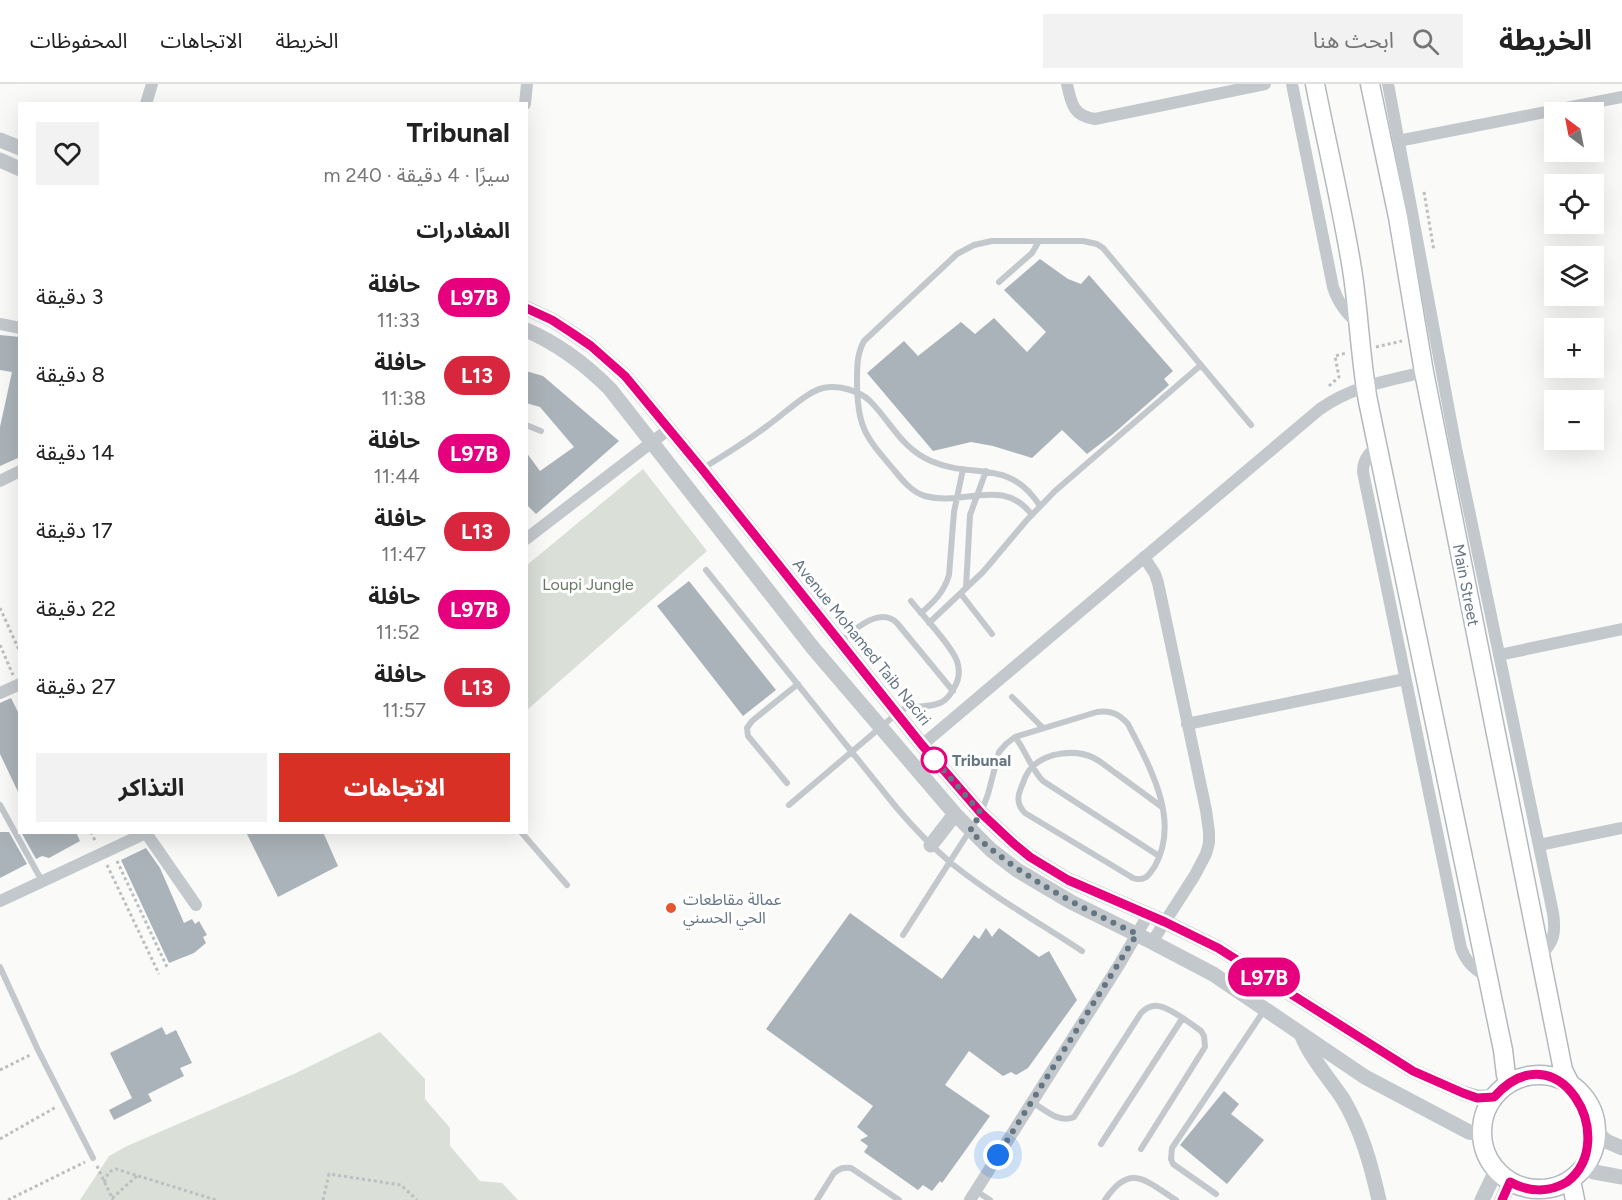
<!DOCTYPE html>
<html lang="ar">
<meta charset="utf-8">
<style>
:root{--surface:#fff;--page:#f2f2f2;--text:#222;--muted:#767676;--line:#e0e0e0;--accent:#d93025}
body{margin:0;font-family:Figtree,"Noto Sans Arabic",sans-serif;background:var(--page);color:var(--text);direction:rtl;height:100vh;display:flex;flex-direction:column;font-size:22px;white-space:nowrap}
*{box-sizing:border-box;margin:0}
p{font-size:20px;color:var(--muted)}
.icon{flex:none;width:33px;height:33px;fill:none;stroke:currentColor;stroke-width:2;stroke-linecap:round;stroke-linejoin:round}
.map{position:relative;flex:1;overflow:hidden;direction:ltr}
.drawer{position:absolute;left:18px;top:18px;width:510px;height:732px;display:flex;flex-direction:column;background:var(--surface);border-radius:0px;box-shadow:0 6px 24px #0002;direction:rtl}
.drawer>*{flex:none}
.badge{padding:0 12px;border-radius:20px;font-size:21px;line-height:39px}
.needle{width:39px;rotate:328deg}
.fabs{position:absolute;left:1544px;top:18px;display:grid;gap:12px}
.fabs a{display:grid;place-items:center;width:60px;height:60px;border-radius:0px;background:var(--surface);box-shadow:0 6px 24px #0002;font-size:30px}
.you{position:absolute;width:30px;height:30px;margin:-15px;border:4px solid #fff;border-radius:50%;background:#1a73e8;box-shadow:0 0 0 9px #1a73e833}
.map>.badge{position:absolute;translate:-50% -50%;box-shadow:0 0 0 3px #fff}
h2{padding:0 18px;font-size:22px;line-height:54px}
.round{display:grid;place-items:center;flex:none;width:63px;height:63px;border-radius:0px;background:var(--page)}
.summary{display:flex;align-items:center;justify-content:space-between;height:102px;padding:0 18px}
h1{font-size:28px;font-weight:700;line-height:45px}
.button{display:flex;gap:12px;margin-top:auto;padding:12px 18px}
.button a{flex:1;height:69px;border-radius:0px;background:var(--accent);color:#fff;font-size:24px;font-weight:700;line-height:69px;text-align:center}
.button a+a{background:var(--page);color:var(--text)}
ul{padding:0;list-style:none}
li{display:flex;align-items:center;gap:18px;height:78px;padding:0 18px}
li div{flex:1}
li b{display:block;font-size:22px}
li em{font-style:normal}
li .badge{min-width:66px;font-weight:700;text-align:center}
header{display:flex;align-items:center;gap:36px;box-sizing:border-box;height:84px;padding:0 30px;background:var(--surface);border-bottom:2px solid var(--line)}
header strong{font-size:28px}
nav{display:flex;gap:33px;margin-inline-start:auto;font-size:21px}
.search{width:420px;height:54px;background:var(--page);display:flex;align-items:center;gap:15px;box-sizing:border-box;padding:0 21px;border-radius:0px;color:var(--muted);font-size:22px}
.map>svg:first-child{display:block}
.green{fill:#dadfd7}
.building{fill:#aab3b9}
.lines{fill:none;stroke-linecap:round;stroke-linejoin:round}
.secondary-casing{stroke:#b3babf;stroke-width:21}
.path{stroke:#bbbfc2;stroke-width:3;stroke-dasharray:3 3;stroke-linecap:butt}
.service{stroke:#c3c8cc;stroke-width:6}
.minor{stroke:#c3c8cc;stroke-width:12}
.tertiary{stroke:#c3c8cc;stroke-width:15}
.secondary{stroke:#fff;stroke-width:18}
.line-casing{stroke:#fff;stroke-width:14}
.line{stroke:#e6007e;stroke-width:9}
.walk{stroke:#657683;stroke-width:6;stroke-dasharray:0 10.8}
.stop-dot{fill:#fff;stroke:#e6007e;stroke-width:3}
.poi-dot{fill:#e4572e;stroke:#fff;stroke-width:2}
.labels{text-anchor:middle;dominant-baseline:central;stroke-width:6;stroke-linejoin:round;paint-order:stroke}
.park-label{font-size:16px;fill:#687a64;stroke:#fff}
.street-label{font-size:16px;fill:#657683;stroke:#fff}
.stop-label{font-size:16px;font-weight:bold;fill:#657683;stroke:#fff;text-anchor:start}
.poi-label{font-size:16px;fill:#657683;stroke:#fff;text-anchor:start}
</style>
<header>
<strong>الخريطة</strong>
<div class="search"><svg class="icon" aria-label="search" viewBox="0 0 24 24"><circle cx="10" cy="10" r="6"/><path d="M15 15l6 6"/></svg>ابحث هنا</div>
<nav><a>الخريطة</a><a>الاتجاهات</a><a>المحفوظات</a></nav>
</header>
<div class="map">
<svg width="1622" height="1116" viewBox="0 0 1622 1116">
<rect width="100%" height="100%" fill="#fafaf8"/>
<!-- green -->
<path class="green" d="M643 385 707 467 527 626V481Z
M380 948 425 995V1015L450 1044V1062L480 1097 502 1099 518 1116H80L109 1072 127 1062 294 990Z"/>
<!-- building -->
<path class="building" d="M1040 175 1068 195 1081 200 1089 191 1173 287 1164 295 1169 301 1113 350 1087 370 1062 346 1032 374 993 362 971 358 933 367 867 289 904 257 918 272 961 238 975 250 994 234 1027 268 1046 248 1004 206Z
M0 251 20 253V373L0 382V343L12 288 0 286Z
M526 287 543 292 619 357 536 430 526 420V368L540 387 574 363 540 323 526 319Z
M689 497 776 606 743 632 657 522Z
M11 614 20 632V712L0 670V619Z
M0 748H9L27 780 0 794Z
M21 748H76L80 757 49 774 42 772 36 775Z
M246 748H323L338 782 278 813Z
M146 764 160 784 184 839 192 835 195 840 199 837 207 851 203 853 206 859 194 869 169 879 121 776Z
M850 829 942 895 974 851 979 855 986 844 992 853 999 844 1039 873 1049 867 1077 916 1028 984 1016 991 1011 988 1003 992 969 967 945 1001 990 1032 942 1099 940 1097 932 1107 923 1101 918 1106 864 1068 868 1062 860 1056 868 1052 857 1043 873 1022 766 945Z
M162 943 166 951 176 946 192 979 180 984 184 992 148 1010 152 1017 114 1036 109 1026 132 1014 110 969Z
M1224 1007 1239 1020 1231 1030 1264 1056 1227 1100 1180 1061Z"/>
<g class="lines">
<!-- secondary casing -->
<g class="secondary-casing">
<path id="secondary" d="M1315 0C1327 61 1342 123 1352 185 1359 229 1360 273 1368 317L1503 966 1506 991 1510 999
M1370 0 1398 133 1424 288 1563 986 1570 1000
M1482 1048a57 57 0 1 1 114 0a57 57 0 1 1-114 0Z
M1571 1096 1575 1116"/>
</g>
<!-- path -->
<path class="path" d="M1424 108 1434 167
M1376 263 1402 257
M1329 302 1339 293 1335 272 1346 269
M0 524 20 568
M0 561 13 591
M91 748 96 759
M117 777 167 883
M107 781 159 890
M0 986 30 971
M0 1055 56 1023
M97 1082 113 1116
M104 1098 109 1088 116 1085 216 1116
M112 1114 137 1092
M8 1116 85 1078
M323 1116 329 1090 401 1101 417 1116"/>
<!-- service -->
<path class="service" d="M999 198 1032 169 1039 157
M526 341 541 347
M702 385C724 371 746 358 767 342 783 331 806 308 823 304 839 301 858 306 870 317 891 338 902 365 931 377 974 396 1008 373 1040 422
M1032 431C1003 392 963 423 925 412 912 408 903 397 894 386 865 352 857 343 857 297 857 282 857 270 864 257L957 170 974 161 992 157H1083L1097 160 1103 164 1251 341
M706 486 896 723C913 743 931 762 951 779 992 812 1038 838 1082 867
M966 504 970 431 986 387
M961 510 992 550
M921 529C934 518 944 508 949 491L954 428 963 385
M929 539 983 488 1026 437 1055 407 1201 281
M840 559C853 546 880 522 897 539L953 607
M1012 613 1043 644
M1015 653C1026 667 1031 685 1043 697L1159 772
M787 699 748 652 747 644 752 637 798 600
M0 721 42 797
M789 721 901 626C914 620 929 625 942 618 947 615 951 610 954 604 959 596 960 586 957 577 951 561 923 532 911 517
M521 748 567 801
M903 851 981 729 988 710 999 668 1006 660 1015 653 1097 628C1111 626 1119 630 1128 640 1149 682 1181 735 1155 782 1149 791 1145 798 1133 794L1025 729C1015 719 1018 710 1023 699 1025 693 1028 687 1032 683 1047 668 1076 665 1094 674 1102 678 1109 685 1117 690 1132 701 1147 712 1162 723
M0 883 38 966 93 1074
M1032 1018C1044 1025 1059 1040 1074 1033L1141 929C1146 924 1151 921 1158 922 1168 923 1193 941 1201 947L1204 952 1205 963 1141 1065
M1101 1060 1182 935
M976 1107 990 1116
M1216 1110 1173 1080 1171 1075 1172 1064 1265 925
M817 1116 834 1089C840 1084 844 1083 851 1084L899 1116
M1105 1116C1130 1078 1146 1097 1176 1116"/>
<!-- minor -->
<path class="minor" d="M1067 0C1071 19 1073 32 1095 35L1265 0
M1292 0 1333 203C1338 219 1346 230 1359 240
M1388 0 1456 364 1553 829C1556 849 1554 858 1540 872
M146 20 152 0
M525 20 527 0
M1398 57 1622 13
M0 240 20 244
M1378 363C1368 369 1363 376 1363 388L1461 864C1466 878 1474 886 1487 892
M0 397 20 387
M526 455 669 345
M1144 473 1155 490 1158 499 1206 726 1209 748V759L1206 770 1195 791 1152 858
M1499 571 1622 545
M0 609 20 600
M1187 640 1405 595
M922 661 1320 325C1353 302 1386 297 1424 288
M146 749 196 821
M1539 761 1622 744
M0 817 148 748
M970 1116 1119 881 1148 831"/>
<!-- tertiary -->
<path class="tertiary" d="M0 56 20 64
M0 76 20 85
M526 224 552 236 572 249 591 262 625 292 702 385 922 661 981 729 1013 759 1030 773 1068 796 1165 838 1218 864 1413 987 1463 1009 1477 1013H1494
M526 246C559 260 585 280 610 305L813 564 955 730 991 766 1017 786 1071 818 1152 858 1213 890 1365 993 1469 1048 1481 1050
M931 761 955 730
M1302 952C1312 976 1329 994 1343 1015 1362 1047 1371 1081 1379 1116
M1596 1047 1606 1057 1622 1064
M1584 1084 1594 1088 1622 1093
M1482 1116 1496 1087
M1502 1116 1510 1098"/>
<!-- secondary -->
<use href="#secondary" class="secondary"/>
</g>
<g class="lines">
<!-- line casing -->
<g class="line-casing">
<path id="line" d="M526 224 552 236 572 249 591 262 625 292 702 385 922 661 981 729 1013 759 1030 773 1068 796 1165 838 1218 864 1413 987 1463 1009 1477 1014 1494 1013C1558 942 1622 1056 1567 1098 1549 1109 1528 1108 1510 1098L1502 1116"/>
</g>
<!-- line -->
<use href="#line" class="line"/>
<!-- walk -->
<path class="walk" d="M934 676 932 673 981 729 970 747C1019 792 1077 822 1137 850L998 1071"/>
</g>
<!-- markers -->
<circle class="stop-dot" cx="934" cy="676" r="12"/>
<circle class="poi-dot" cx="671" cy="824" r="6"/>
<g class="labels">
<!-- park labels -->
<g class="park-label">
<text x="588" y="500">Loupi Jungle</text>
</g>
<!-- street labels -->
<g class="street-label">
<text transform="translate(1466 501) rotate(79)">Main Street</text>
<text transform="translate(862 558) rotate(51)">Avenue Mohamed Taib Naciri</text>
</g>
<!-- stop labels -->
<g class="stop-label">
<text x="952" y="676">Tribunal</text>
</g>
<!-- poi labels -->
<g class="poi-label">
<text x="683" y="815">عمالة مقاطعات<tspan x="683" dy="18">الحي الحسني</tspan></text>
</g>
</g>
</svg>
<div class="fabs">
<a><svg class="needle" viewBox="-14 -14 28 28"><path d="M0-13l5 13h-10z" fill="#e53935"/><path d="M0 13l5-13h-10z" fill="#767676"/></svg></a>
<a><svg class="icon" aria-label="locate" viewBox="0 0 24 24"><circle cx="12" cy="12" r="6"/><path d="M12 2v4M12 18v4M2 12h4M18 12h4"/></svg></a>
<a><svg class="icon" aria-label="layers" viewBox="0 0 24 24"><path d="M12 4l9 5-9 5-9-5zM3 14l9 5 9-5"/></svg></a>
<a>+</a>
<a>−</a>
</div>
<div class="you" style="left:998px;top:1071px"></div>
<b class="badge" style="left:1264px;top:893px;background:#e6007e;color:#fff">L97B</b>
<section class="drawer">
<div class="summary"><div><h1>Tribunal</h1><p>سيرًا · 4 دقيقة · 240 m</p></div><a class="round"><svg class="icon" aria-label="heart" viewBox="0 0 24 24"><path d="M12 20l-8-8c-3-5 5-10 8-4 3-6 11-1 8 4z"/></svg></a></div>
<h2>المغادرات</h2>
<ul>
<li><span class="badge" style="background:#e6007e;color:#fff">L97B</span><div><b>حافلة</b><p>11:33</p></div><em>3 دقيقة</em></li>
<li><span class="badge" style="background:#d7263d;color:#fff">L13</span><div><b>حافلة</b><p>11:38</p></div><em>8 دقيقة</em></li>
<li><span class="badge" style="background:#e6007e;color:#fff">L97B</span><div><b>حافلة</b><p>11:44</p></div><em>14 دقيقة</em></li>
<li><span class="badge" style="background:#d7263d;color:#fff">L13</span><div><b>حافلة</b><p>11:47</p></div><em>17 دقيقة</em></li>
<li><span class="badge" style="background:#e6007e;color:#fff">L97B</span><div><b>حافلة</b><p>11:52</p></div><em>22 دقيقة</em></li>
<li><span class="badge" style="background:#d7263d;color:#fff">L13</span><div><b>حافلة</b><p>11:57</p></div><em>27 دقيقة</em></li>
</ul>
<div class="button"><a>الاتجاهات</a><a>التذاكر</a></div>
</section>
</div>
